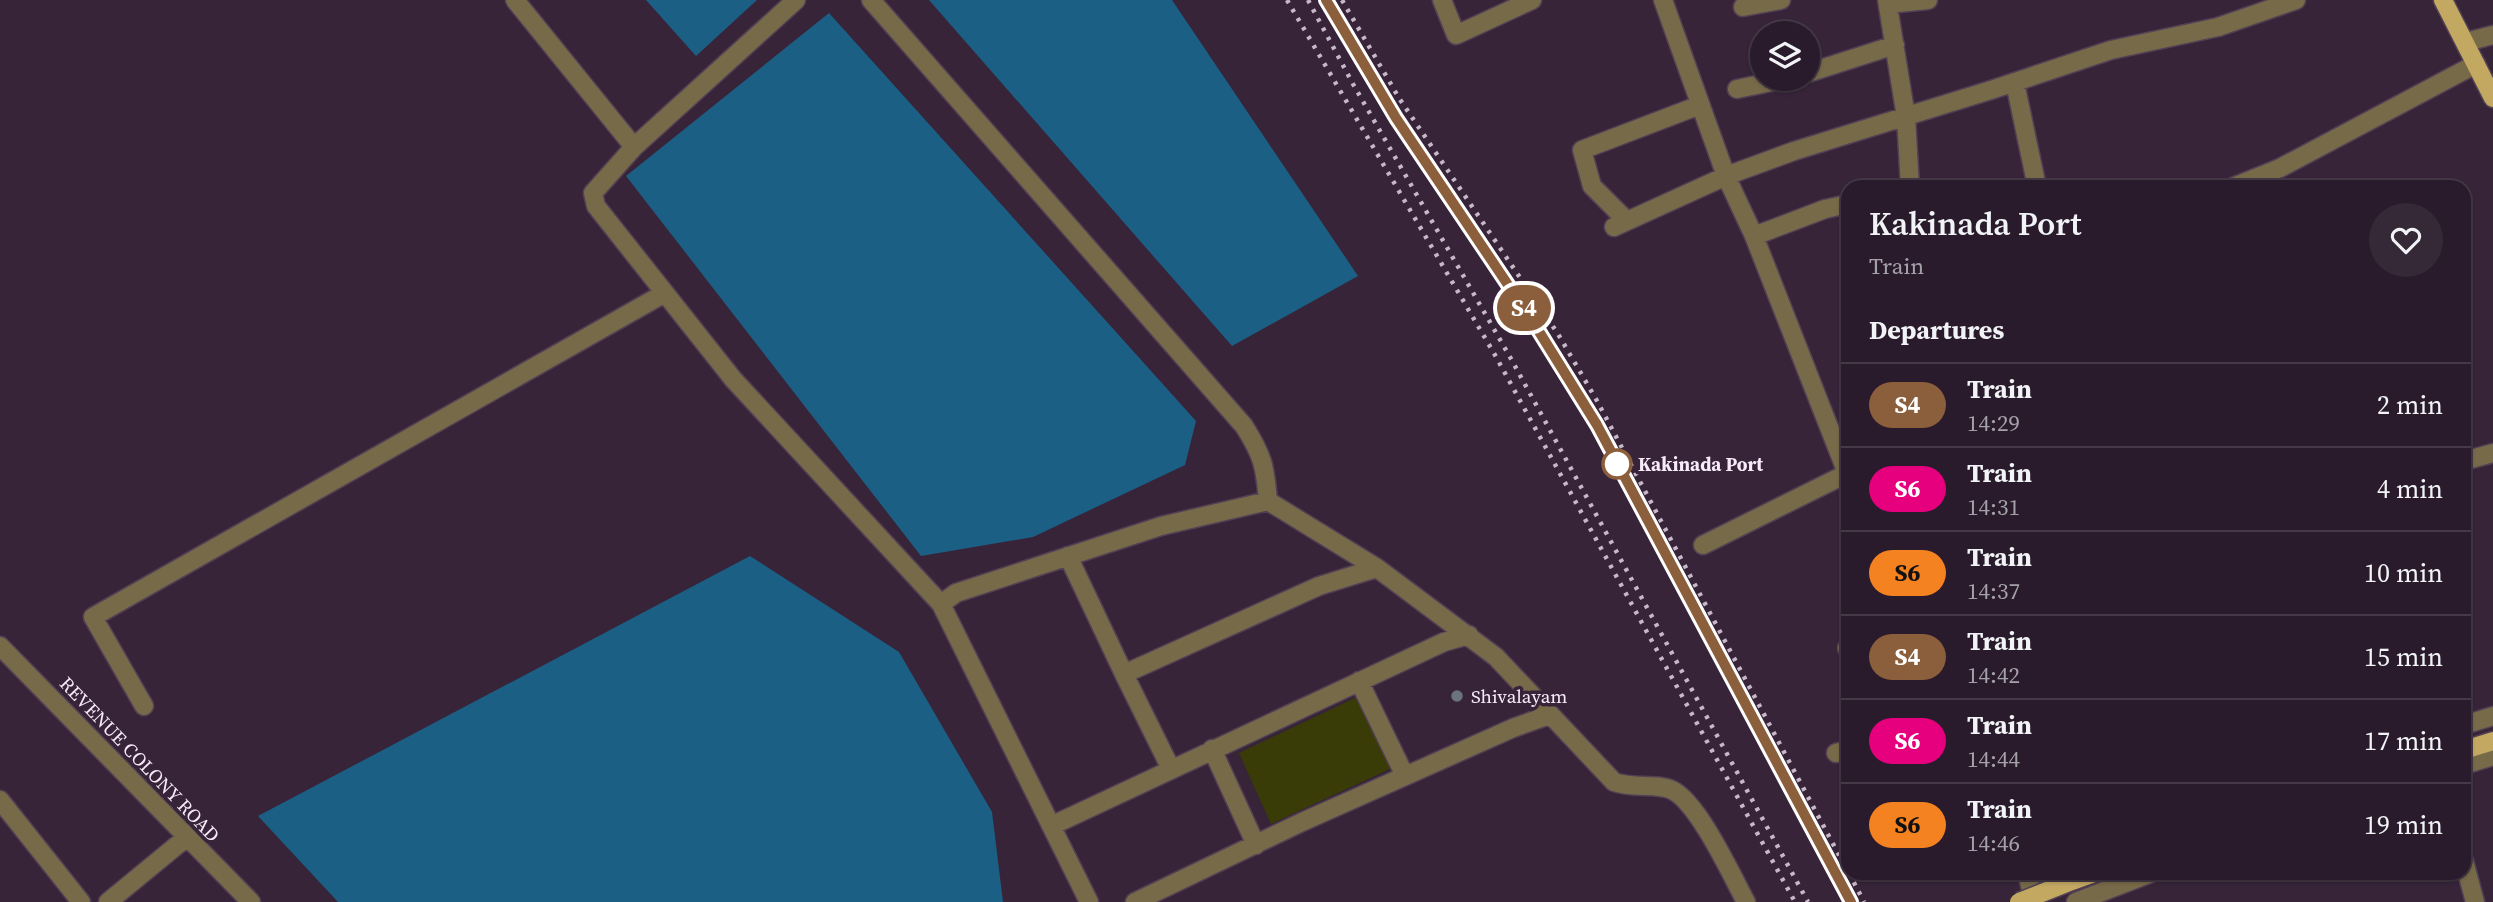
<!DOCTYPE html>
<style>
:root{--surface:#291b2b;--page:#352837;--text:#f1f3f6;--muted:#a5a1a9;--line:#453947}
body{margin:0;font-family:"Source Serif 4",serif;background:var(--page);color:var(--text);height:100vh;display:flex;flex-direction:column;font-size:26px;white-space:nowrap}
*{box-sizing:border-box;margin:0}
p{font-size:23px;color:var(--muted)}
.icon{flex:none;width:38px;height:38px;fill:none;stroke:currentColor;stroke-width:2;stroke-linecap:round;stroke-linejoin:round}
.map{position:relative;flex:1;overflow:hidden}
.drawer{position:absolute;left:1841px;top:180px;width:630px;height:700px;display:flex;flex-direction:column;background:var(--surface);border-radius:21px;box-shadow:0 2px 5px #0004,0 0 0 2px var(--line)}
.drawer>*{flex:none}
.badge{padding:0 14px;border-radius:23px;font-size:24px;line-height:46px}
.fabs{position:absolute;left:1750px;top:21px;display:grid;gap:14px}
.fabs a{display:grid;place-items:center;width:70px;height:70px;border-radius:50%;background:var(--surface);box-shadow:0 2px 5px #0004,0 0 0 2px var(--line);font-size:35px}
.map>.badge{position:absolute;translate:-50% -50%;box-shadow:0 0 0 4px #fff}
h2{padding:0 28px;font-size:26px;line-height:63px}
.round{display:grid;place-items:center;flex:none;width:74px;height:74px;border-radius:37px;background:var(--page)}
.headline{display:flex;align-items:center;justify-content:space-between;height:119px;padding:0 28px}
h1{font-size:33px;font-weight:600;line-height:52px}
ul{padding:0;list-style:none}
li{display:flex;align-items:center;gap:21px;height:84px;padding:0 28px;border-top:2px solid var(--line)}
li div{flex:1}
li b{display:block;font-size:26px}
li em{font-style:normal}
li .badge{min-width:77px;font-weight:700;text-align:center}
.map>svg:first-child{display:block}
.green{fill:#393c06}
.water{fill:#1c5f85}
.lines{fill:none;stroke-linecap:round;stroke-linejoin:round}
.minor-casing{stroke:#524054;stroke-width:21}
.major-casing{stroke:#524054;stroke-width:21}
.minor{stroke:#776a49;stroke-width:18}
.major{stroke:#c2a861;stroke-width:18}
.rail{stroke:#c7b8c9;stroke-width:4.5;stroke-dasharray:3.5 7;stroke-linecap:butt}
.major-bridge-casing{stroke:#524054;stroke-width:21;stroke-linecap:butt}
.major-bridge{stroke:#c2a861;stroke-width:18}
.line-casing{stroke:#fff;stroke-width:16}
.line{stroke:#8b5e3c;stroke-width:10}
.stop-dot{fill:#fff;stroke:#8b5e3c;stroke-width:3.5}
.worship-dot{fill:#6b7280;stroke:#372439;stroke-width:2.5}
.labels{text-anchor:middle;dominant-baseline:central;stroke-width:7;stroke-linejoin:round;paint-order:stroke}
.stop-label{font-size:19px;font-weight:bold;fill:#f7eaf9;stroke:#372439;text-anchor:start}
.poi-label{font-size:19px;fill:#f7eaf9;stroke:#372439;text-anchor:start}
.street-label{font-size:19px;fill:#f7eaf9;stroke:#372439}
</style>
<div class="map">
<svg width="2493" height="902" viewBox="0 0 2493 902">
<rect width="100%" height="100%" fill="#372439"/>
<!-- green -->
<path class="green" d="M1357 697 1392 768 1271 824 1239 753Z"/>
<!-- water -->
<path class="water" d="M646 0H757L696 56Z
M929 0H1172L1358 276 1232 346Z
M829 13 1196 421 1185 465 1033 537 921 556 626 176Z
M750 556 899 652 992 812 1003 902H338L258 816Z"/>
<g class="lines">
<!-- minor casing -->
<g class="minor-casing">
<path id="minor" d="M515 0 634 147
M796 0 634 147 593 193 596 206 733 379 941 604
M871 0 1244 426C1263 456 1265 466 1268 501
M1442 0 1456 35 1532 0
M1887 0 1906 117 1910 187
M1888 4 1928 0
M1743 7 1781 0
M2466 42 2493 35
M1808 73 1895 45
M2015 83 2037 187
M1737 89 1785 79
M2233 187 2280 168 2476 64
M1627 221 1592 186 1582 150 1700 105
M1614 227 1726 176 1663 0
M1754 236 1726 176 1794 151 1991 90 2111 50 2218 27 2296 0
M2464 461 2493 453
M1847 473 1754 236 1825 209 1848 204
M1703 545 1848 473
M1068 556 1124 674 1319 586 1377 568
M0 646 251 902
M1847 648H1848
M1124 674 1171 769
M1359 681 1405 776
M144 706 93 617 665 293
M2464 725 2493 716
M1212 749 1256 845
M1836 753 1848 750
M2464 765 2493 756
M0 800 81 902
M1051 826 1444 642 1469 635
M2464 861 2475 902
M2027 873 2034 902
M108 902 187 837
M1089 902 941 604 956 593 1161 526 1268 501 1377 568 1496 657 1614 782C1633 789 1657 783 1672 790 1698 802 1732 876 1746 902
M1135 902 1302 822 1513 728 1549 715
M2076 902 2151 873"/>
</g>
<!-- major casing -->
<g class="major-casing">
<path id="major" d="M2443 0 2493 98
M2464 750 2493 741
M2072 881 2094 873"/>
</g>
<!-- minor -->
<use href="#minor" class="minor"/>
<!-- major -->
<use href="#major" class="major"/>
<!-- rail -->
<path class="rail" d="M1287 0 1495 355 1795 902
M1308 0 1353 84 1510 357 1808 902
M1326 0 1396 118 1520 303 1597 426 1851 902
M1342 0 1399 98 1558 334 1596 399 1848 872
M1849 873 1864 902"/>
<!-- major-bridge casing -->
<g class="major-bridge-casing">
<path id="major-bridge" d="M2019 902 2072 881"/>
</g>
<!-- major-bridge -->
<use href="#major-bridge" class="major-bridge"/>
</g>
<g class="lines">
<!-- line casing -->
<g class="line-casing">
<path id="line" d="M1326 0 1396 118 1535 325 1597 425 1851 902"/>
</g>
<!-- line -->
<use href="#line" class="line"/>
</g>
<!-- markers -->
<circle class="stop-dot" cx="1617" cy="464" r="14"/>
<circle class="worship-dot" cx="1457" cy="696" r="7"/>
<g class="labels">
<!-- stop labels -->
<g class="stop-label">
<text x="1638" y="464">Kakinada Port</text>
</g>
<!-- poi labels -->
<g class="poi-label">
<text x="1471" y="696">Shivalayam</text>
</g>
<!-- street labels -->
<g class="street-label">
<text transform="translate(140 759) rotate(46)">REVENUE COLONY ROAD</text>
</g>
</g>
</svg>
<div class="fabs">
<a><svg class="icon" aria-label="layers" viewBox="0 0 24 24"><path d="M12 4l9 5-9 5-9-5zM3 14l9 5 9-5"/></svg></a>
</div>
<b class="badge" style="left:1524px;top:308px;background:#8b5e3c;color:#fff">S4</b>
<section class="drawer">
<div class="headline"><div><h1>Kakinada Port</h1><p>Train</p></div><a class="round"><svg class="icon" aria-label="heart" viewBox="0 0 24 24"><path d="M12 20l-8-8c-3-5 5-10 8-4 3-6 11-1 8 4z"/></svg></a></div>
<h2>Departures</h2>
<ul>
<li><span class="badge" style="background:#8b5e3c;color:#fff">S4</span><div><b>Train</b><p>14:29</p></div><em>2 min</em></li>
<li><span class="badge" style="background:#e6007e;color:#fff">S6</span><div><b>Train</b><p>14:31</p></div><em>4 min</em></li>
<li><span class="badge" style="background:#f58220;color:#111">S6</span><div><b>Train</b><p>14:37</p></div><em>10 min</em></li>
<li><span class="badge" style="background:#8b5e3c;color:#fff">S4</span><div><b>Train</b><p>14:42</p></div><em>15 min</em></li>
<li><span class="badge" style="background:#e6007e;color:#fff">S6</span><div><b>Train</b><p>14:44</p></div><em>17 min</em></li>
<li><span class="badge" style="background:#f58220;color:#111">S6</span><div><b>Train</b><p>14:46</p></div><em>19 min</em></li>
</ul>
</section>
</div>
